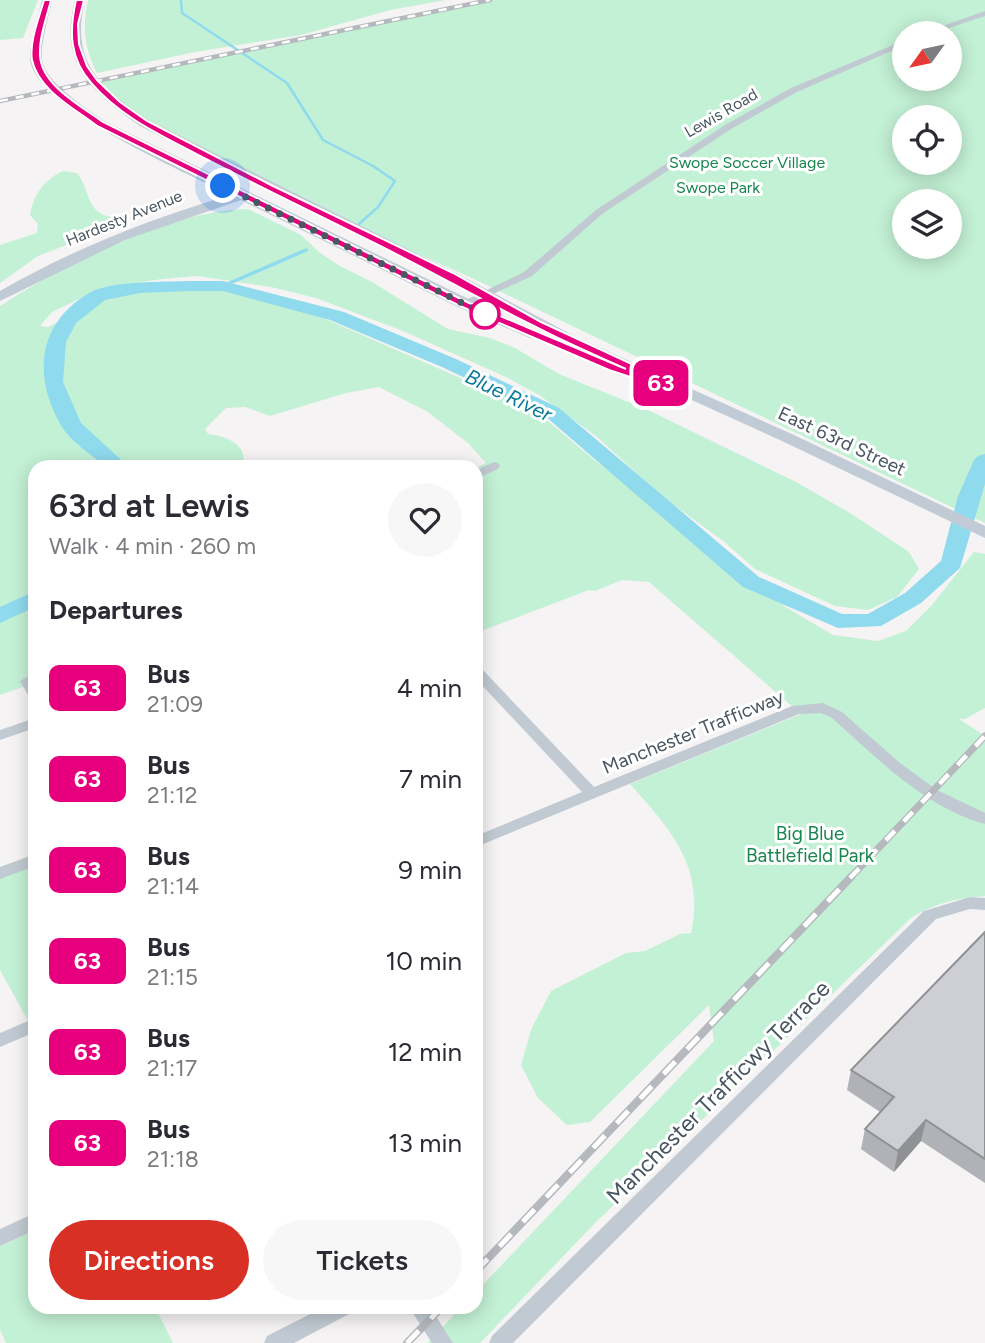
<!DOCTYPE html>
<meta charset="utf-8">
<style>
:root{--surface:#fff;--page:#f7f7f7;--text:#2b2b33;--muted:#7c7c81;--accent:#d93025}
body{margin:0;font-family:Figtree,sans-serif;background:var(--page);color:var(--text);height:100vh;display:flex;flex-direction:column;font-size:26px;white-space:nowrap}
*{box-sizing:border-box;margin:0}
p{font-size:23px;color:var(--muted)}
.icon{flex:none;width:38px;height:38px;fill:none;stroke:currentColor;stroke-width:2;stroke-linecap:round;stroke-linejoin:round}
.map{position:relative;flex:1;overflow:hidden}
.side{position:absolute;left:28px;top:460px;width:455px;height:854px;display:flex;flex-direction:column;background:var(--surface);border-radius:21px;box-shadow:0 4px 18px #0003}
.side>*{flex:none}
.badge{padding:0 14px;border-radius:10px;font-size:24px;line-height:46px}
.needle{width:46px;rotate:237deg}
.buttons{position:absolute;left:892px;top:21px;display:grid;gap:14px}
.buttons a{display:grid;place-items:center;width:70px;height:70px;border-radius:50%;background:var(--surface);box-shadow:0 4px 18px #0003;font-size:35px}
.you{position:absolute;width:35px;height:35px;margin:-18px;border:5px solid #fff;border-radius:50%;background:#1a73e8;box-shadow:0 0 0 10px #1a73e833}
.map>.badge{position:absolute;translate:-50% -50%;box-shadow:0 0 0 4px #fff}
h2{padding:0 21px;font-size:26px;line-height:63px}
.round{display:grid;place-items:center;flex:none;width:74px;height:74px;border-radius:37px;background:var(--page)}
.headline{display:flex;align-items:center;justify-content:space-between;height:119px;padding:0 21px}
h1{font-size:33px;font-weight:600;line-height:52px}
.cta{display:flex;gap:14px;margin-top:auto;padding:14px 21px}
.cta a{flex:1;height:80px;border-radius:42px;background:var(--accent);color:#fff;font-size:28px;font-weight:600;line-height:80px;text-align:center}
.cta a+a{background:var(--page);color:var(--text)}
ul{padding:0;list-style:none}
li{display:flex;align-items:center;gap:21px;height:91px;padding:0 21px}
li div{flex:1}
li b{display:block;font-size:26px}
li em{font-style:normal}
li .badge{min-width:77px;font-weight:700;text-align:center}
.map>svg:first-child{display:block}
.green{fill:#c3f1d5;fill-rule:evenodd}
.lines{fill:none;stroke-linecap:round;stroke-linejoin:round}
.stream-far1{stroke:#90daee;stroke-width:2.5}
.stream{stroke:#90daee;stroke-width:3.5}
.river{fill:#90daee;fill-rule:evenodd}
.minor{fill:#c1cad2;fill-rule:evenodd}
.secondary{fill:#c1cbd6;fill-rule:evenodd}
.rail-far2-casing{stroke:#b5b8bd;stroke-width:4.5}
.rail-far1-casing{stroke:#b5b8bd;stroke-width:7}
.rail-casing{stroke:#b5b8bd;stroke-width:8}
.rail-far2{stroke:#fff;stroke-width:2.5;stroke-dasharray:8;stroke-linecap:butt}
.rail-far1{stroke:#fff;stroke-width:4.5;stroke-dasharray:13;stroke-linecap:butt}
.rail{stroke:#fff;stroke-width:5;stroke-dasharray:17;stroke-linecap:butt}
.wall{fill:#b0b2b7}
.shaded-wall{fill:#909195}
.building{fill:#cdcfd5;stroke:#909195;stroke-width:2}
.line{fill:#e6007e;stroke:#fff;stroke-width:2}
.walk{stroke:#4a5661;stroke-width:7;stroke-dasharray:0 12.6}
.stop-dot{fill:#fff;stroke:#e6007e;stroke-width:3.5}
.labels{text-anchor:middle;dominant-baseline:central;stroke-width:6;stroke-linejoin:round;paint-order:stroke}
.far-street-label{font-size:16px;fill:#4a5661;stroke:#fff}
.far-park-label{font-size:16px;fill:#17864f;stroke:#fff}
.street-label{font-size:19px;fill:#4a5661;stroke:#fff}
.park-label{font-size:19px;fill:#17864f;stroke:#fff}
.water-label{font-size:21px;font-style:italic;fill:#0c7c9b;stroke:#fff}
.near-street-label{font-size:23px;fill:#4a5661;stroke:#fff}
</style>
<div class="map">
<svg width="985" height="1343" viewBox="0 0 985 1343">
<rect width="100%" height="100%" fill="#f5f3f3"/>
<!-- green -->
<path class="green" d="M0 0H38L23 38 0 40Z
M88 0H446L390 10 301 35 195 52 97 73C84 46 82 29 88 0Z
M481 0H985V523L472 278 268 187 144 123 95 82ZM905 33H950V79H905ZM905 117H950V163H905ZM905 201H950V247H905Z
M63 171 77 173C94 195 82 215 123 219V223L38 256 0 283V245L37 233 38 224 30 215C34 194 44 180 63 171Z
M248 209 301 235 319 252 338 265 372 282 448 329 490 338 515 348 559 374 648 410 796 482 850 513 909 552 919 569 897 597 868 610 835 606 755 569 722 540 664 498 596 436 539 395 508 378 403 331 316 298 271 287 197 276 162 279 102 288 52 312 40 326 48 327 107 299 170 284 210 285 321 317 536 411 587 454 787 608 833 635 878 641 906 631 932 605 974 552 985 554V708L965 719H959L985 736V896C956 898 936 903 911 918L595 1223 480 1343H428L461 1307H476V1292L714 1041 709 1005 590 1122 567 1125 538 1098 521 1065 531 1030 551 991 626 953 645 951 680 934 691 933C705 867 672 831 630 784L801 714 649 582 622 580 595 591 589 590 476 633V468L486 463 469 444 428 412 379 387 346 393 270 416 245 407 226 408 205 429 208 434C226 436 250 445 242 467H35V683L0 695V306C66 263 170 211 248 209Z
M35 865V1015L27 1019 0 970V878Z
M35 1230V1307H155L173 1343H6L0 1330V1246Z"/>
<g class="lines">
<!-- stream-far1 -->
<path class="stream-far1" d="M181 0 182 13 287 83 323 140 373 166 395 181 378 207 359 224"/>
<!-- stream -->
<path class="stream" d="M223 286 306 250"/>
<!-- river -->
<path class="river" d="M188 281H223L344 312 456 359 559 408 759 577 842 614H868L905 593 941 561 958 496 974 460 978 456 985 454V484L960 568 921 603 881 626 838 628 743 587 545 416 442 367 330 320 223 291H188L140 293 105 300 76 323 66 342 63 382 81 423 129 467H106C92 455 71 442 62 427 32 377 37 322 91 292 111 281 164 282 188 281Z
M35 591V607L0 623V607Z"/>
<!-- minor -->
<path class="minor" d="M985 11V16L934 33H923Z
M905 40V45L797 92 731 129 602 214 532 276 467 306 463 307 458 304 524 272 596 210 725 125 791 88Z
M494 462 498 463 500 466 498 469 476 479V470Z
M476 667 481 668 594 787 792 706 823 703 842 712 900 763 937 790 985 813V824C924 807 878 759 832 718L821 713 799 714 476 847V836L582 792 476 679Z
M27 677 32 678 35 683V700L30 698 20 681Z
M35 718V728L0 740V730Z
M35 854V866L0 879V867Z
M970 897 985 898V910L970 909 936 919 513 1343H489L492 1336 924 911Z
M35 1018V1032L0 1047V1033Z
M35 1213V1230L0 1246V1229Z
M324 1307H354L351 1313 294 1343H264L267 1336Z
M409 1307H430L453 1343H432Z"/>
<!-- secondary -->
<path class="secondary" d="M42 0H52C49 16 40 45 42 60 45 82 87 109 104 121L542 335 535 339 530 338 458 307 241 200 125 240 0 301V291C73 249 150 219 230 195 190 174 32 107 30 58 30 40 38 18 42 0Z
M75 0H85C70 63 100 87 148 120L454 272 578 338 794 435 985 526V538L782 441 568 344 444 278 140 126C91 91 58 64 75 0Z"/>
<!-- rail-far2 casing -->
<g class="rail-far2-casing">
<path id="rail-far2" d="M0 101 490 0"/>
</g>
<!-- rail-far1 casing -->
<g class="rail-far1-casing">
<path id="rail-far1" d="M850 878 985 736"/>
</g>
<!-- rail casing -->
<g class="rail-casing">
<path id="rail" d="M476 1271 851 877
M407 1343 442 1307"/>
</g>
<!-- rail-far2 -->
<use href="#rail-far2" class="rail-far2"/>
<!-- rail-far1 -->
<use href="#rail-far1" class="rail-far1"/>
<!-- rail -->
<use href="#rail" class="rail"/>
</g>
<!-- wall -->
<path class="wall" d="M985 932V1183L921 1141 894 1172 861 1149 865 1129 880 1112 847 1090 851 1070Z"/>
<!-- shaded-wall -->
<path class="shaded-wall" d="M926 1120 921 1141 894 1172 898 1151Z"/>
<!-- building -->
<path class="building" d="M985 932V1159L926 1120 898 1151 865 1129 894 1097 851 1070Z"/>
<!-- line -->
<path class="line" d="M44 0H51C47 17 39 37 40 55 41 85 81 106 103 122L467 302 626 369C595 355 564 342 534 326 477 298 422 266 364 238 310 211 256 185 202 157 163 136 121 118 92 84 69 59 69 31 76 0H84L78 24 79 44 87 66 97 80 120 102 147 121 271 185 453 273 541 322 686 389 676 392 609 370 460 306 97 126C75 109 38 90 32 60 29 42 39 18 44 0Z"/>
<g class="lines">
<!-- walk -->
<path class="walk" d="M223 186 485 314"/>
</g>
<!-- markers -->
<circle class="stop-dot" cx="485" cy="314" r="14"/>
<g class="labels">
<!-- far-street labels -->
<g class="far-street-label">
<text transform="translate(721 113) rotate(-30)">Lewis Road</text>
<text transform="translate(124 218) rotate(-22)">Hardesty Avenue</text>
</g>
<!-- far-park labels -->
<g class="far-park-label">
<text x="747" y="162">Swope Soccer Village</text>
<text x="718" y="187">Swope Park</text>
</g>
<!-- street labels -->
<g class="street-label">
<text transform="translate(842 441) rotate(25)">East 63rd Street</text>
<text transform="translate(693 732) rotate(-22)">Manchester Trafficway</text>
</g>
<!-- park labels -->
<g class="park-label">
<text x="810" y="833">Big Blue<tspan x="810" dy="22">Battlefield Park</tspan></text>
</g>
<!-- water labels -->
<g class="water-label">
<text transform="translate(509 395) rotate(26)">Blue River</text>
</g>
<!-- near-street labels -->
<g class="near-street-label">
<text transform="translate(718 1092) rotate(-45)">Manchester Trafficwy Terrace</text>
</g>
</g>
</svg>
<div class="buttons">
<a><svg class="needle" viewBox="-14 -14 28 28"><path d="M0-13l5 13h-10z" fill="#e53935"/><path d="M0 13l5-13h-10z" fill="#7c7c81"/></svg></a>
<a><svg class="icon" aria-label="locate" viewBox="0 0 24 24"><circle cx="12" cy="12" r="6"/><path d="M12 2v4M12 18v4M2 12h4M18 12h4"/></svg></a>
<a><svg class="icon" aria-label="layers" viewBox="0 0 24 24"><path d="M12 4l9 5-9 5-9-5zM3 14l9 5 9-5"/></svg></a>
</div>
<div class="you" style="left:223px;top:186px"></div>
<b class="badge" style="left:661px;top:383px;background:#e6007e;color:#fff">63</b>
<section class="side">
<div class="headline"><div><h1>63rd at Lewis</h1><p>Walk · 4 min · 260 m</p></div><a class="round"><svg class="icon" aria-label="heart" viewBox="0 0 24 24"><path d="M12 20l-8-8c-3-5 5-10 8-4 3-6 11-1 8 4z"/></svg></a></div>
<h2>Departures</h2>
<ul>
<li><span class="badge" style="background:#e6007e;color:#fff">63</span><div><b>Bus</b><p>21:09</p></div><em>4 min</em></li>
<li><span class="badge" style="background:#e6007e;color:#fff">63</span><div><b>Bus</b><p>21:12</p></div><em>7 min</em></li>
<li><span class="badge" style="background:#e6007e;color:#fff">63</span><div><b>Bus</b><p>21:14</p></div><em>9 min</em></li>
<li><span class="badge" style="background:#e6007e;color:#fff">63</span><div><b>Bus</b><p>21:15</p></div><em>10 min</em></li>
<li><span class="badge" style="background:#e6007e;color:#fff">63</span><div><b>Bus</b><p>21:17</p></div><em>12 min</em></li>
<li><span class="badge" style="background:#e6007e;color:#fff">63</span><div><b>Bus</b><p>21:18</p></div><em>13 min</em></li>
</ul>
<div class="cta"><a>Directions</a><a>Tickets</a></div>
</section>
</div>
